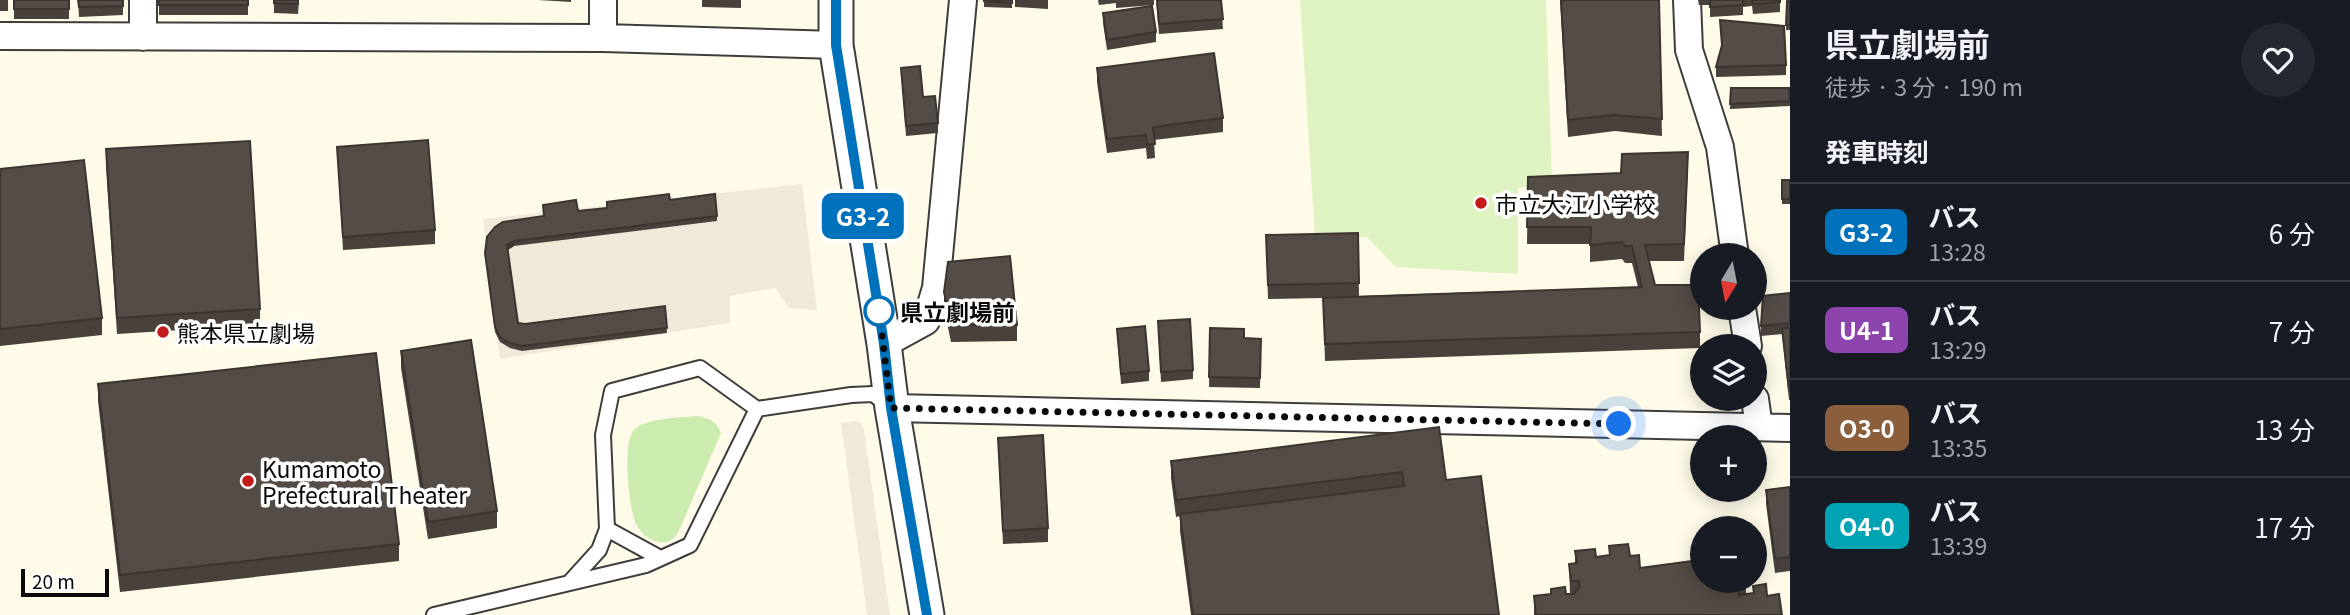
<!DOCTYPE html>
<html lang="ja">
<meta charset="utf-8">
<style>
:root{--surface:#171b24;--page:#242831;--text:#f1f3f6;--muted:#9ea1a6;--line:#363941}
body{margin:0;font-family:Georgia,"Noto Sans JP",serif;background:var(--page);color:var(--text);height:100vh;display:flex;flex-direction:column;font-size:26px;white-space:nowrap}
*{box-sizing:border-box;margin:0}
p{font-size:23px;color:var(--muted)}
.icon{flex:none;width:38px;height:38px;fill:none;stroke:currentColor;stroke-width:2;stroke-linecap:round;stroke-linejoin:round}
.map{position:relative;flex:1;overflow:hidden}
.side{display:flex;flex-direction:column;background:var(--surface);width:560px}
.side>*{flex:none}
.badge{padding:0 14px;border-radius:10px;font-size:24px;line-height:46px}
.needle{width:46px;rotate:190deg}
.buttons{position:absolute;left:1690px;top:243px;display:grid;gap:14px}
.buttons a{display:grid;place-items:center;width:77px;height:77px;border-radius:50%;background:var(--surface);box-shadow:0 4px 18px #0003;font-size:35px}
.scale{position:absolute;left:21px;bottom:18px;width:88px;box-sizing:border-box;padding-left:7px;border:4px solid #0a0a0a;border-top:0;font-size:19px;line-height:24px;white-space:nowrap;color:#0a0a0a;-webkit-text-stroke:5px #fff;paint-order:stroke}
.you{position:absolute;width:35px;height:35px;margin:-18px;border:5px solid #fff;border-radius:50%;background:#1a73e8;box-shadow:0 0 0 10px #1a73e833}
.map>.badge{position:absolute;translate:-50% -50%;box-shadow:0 0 0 4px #fff}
h2{padding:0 35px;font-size:26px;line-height:63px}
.round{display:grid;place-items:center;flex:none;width:74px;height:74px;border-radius:37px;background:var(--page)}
.head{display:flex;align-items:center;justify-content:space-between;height:119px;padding:0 35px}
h1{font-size:33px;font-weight:700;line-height:52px}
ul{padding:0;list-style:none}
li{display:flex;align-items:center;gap:21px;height:98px;padding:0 35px;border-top:2px solid var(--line)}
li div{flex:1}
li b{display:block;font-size:26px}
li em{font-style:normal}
li .badge{min-width:77px;font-weight:700;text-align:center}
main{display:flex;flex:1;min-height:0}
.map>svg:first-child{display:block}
.green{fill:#ccebaf}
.pitch{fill:#dff2c2}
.plaza{fill:#eee9d8}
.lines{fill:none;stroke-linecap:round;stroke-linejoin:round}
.service-casing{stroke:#3d3d3d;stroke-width:18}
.minor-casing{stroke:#3d3d3d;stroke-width:30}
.tertiary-casing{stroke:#3d3d3d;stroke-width:37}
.service{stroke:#fff;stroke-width:14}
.minor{stroke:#fff;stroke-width:26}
.tertiary{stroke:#fff;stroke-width:33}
.wall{fill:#48413c}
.shaded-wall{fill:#3b3531}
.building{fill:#544c46;stroke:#3b3531;stroke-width:2}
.line-casing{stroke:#fff;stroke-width:16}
.line{stroke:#0072bc;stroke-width:10}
.walk{stroke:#0a0a0a;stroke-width:7;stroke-dasharray:0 12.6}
.poi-dot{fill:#c31a1a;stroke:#fff;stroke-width:2.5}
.stop-dot{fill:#fff;stroke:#0072bc;stroke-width:3.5}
.labels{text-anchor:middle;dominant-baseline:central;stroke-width:7;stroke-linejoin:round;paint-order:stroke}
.poi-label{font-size:23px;fill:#0a0a0a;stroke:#fff;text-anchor:start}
.stop-label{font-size:23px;font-weight:bold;fill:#0a0a0a;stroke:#fff;text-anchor:start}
</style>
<main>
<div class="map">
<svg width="1790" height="615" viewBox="0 0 1790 615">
<rect width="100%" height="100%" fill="#fffbe8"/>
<!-- green -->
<path class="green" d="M698 416C710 419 717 421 721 433L678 533C672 541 666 545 655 541 646 538 641 533 636 524 629 509 621 440 635 429 647 418 682 417 698 416Z"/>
<!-- pitch -->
<path class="pitch" d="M1300 0H1546L1552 182 1518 188V274L1396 267 1367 237H1315Z"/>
<!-- plaza -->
<path class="plaza" d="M802 184 817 310 789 308 775 288 730 296V323L500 359 483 219Z
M857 421 861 423 864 430 890 615H867L841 423Z"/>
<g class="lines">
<!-- service casing -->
<g class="service-casing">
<path id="service" d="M607 529 660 558
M570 582 599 550 607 529 603 435 612 391 700 368 757 409 851 395 873 394 889 406
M434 615 646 565 690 545 757 409"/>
</g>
<!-- minor casing -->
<g class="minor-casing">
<path id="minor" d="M603 0V38
M1687 0 1689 50 1720 147 1735 256
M0 36 603 38 836 45
M143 37V0
M1742 308 1748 346
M884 344 926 321 936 288 963 0
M1755 399 1759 427
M892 408 1790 428"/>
</g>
<!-- tertiary casing -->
<g class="tertiary-casing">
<path id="tertiary" d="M836 0V45L884 344 892 408 927 615"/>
</g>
<!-- service -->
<use href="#service" class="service"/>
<!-- minor -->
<use href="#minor" class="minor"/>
<!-- tertiary -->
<use href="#tertiary" class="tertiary"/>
</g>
<!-- wall -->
<path class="wall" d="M0 0H8V11H0Z
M14 0H69V19H14Z
M78 0H123V15L79 17Z
M159 0H248V15H159Z
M274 0H299L298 14 274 13Z
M538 0H571V2Z
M702 0H741V8L702 7Z
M984 0H1012V8L984 7Z
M1015 0H1048V9L1015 7Z
M1098 0H1154V5L1116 8V3L1099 5Z
M1156 0H1221L1223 29 1159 34Z
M1560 0H1659L1662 136 1615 131 1568 137Z
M1698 0H1780V12L1753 14 1752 6 1743 7V15L1710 17V5H1699Z
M1786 0H1790V30H1786L1787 4H1786Z
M1103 13 1156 32V42L1107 50 1103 23Z
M1720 20 1786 65V75L1716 77V67L1722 47Z
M901 68 923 97 938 123V133L906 136Z
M1097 68 1223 118V132L1154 140 1155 158 1147 159 1146 148 1107 153 1097 82Z
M1731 88 1790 95V106L1730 109Z
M337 147 435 230V244L343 250Z
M106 149 260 309V325L117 334 106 166Z
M1688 168 1684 261H1649L1655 285 1700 332V348L1325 361 1323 298 1268 299 1266 235 1358 233 1359 296 1638 287 1632 263H1625L1622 259 1590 262V244H1527L1528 177 1621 173Z
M0 169 102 318V335L0 346Z
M1782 180H1790V204H1782Z
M670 200 717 216V221L514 246 508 250 518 323 525 324 665 306 667 333 522 351 510 348 500 342 495 332 485 253 544 216 543 205 578 211Z
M944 292 1017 325V341L951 342 944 308Z
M1790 293V400H1789L1782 334 1761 336V326Z
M1158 321 1193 370V379L1161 382Z
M1210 328 1244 338 1261 339 1260 388 1209 387Z
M1117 329 1149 371V381L1121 384Z
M401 351 497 511V528L428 539 401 368Z
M98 384 399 544V561L120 592 98 401Z
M1439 427 1446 480 1499 615H1191L1180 531V516L1176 517 1171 478V461Z
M998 438 1048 528V542L1003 544Z
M1790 487V571L1775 573 1766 504V490Z
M1609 546 1630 556 1640 568 1703 581H1746V594L1753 593V586L1767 596 1782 615H1534V596L1570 594 1569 564 1575 563V551L1596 557 1609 556Z"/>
<!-- shaded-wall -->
<path class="shaded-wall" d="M514 241V246L507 250V245Z"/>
<!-- building -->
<path class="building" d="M14 0H69V9H14Z
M78 0H123V6L79 7Z
M159 0H248V5H159Z
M274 0H298V4L274 3Z
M984 0H1012V3L984 1Z
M1157 0H1221L1223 19 1159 24Z
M1561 0H1659L1662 119 1615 115 1568 120Z
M1710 0H1743V5L1710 7Z
M1752 0H1780V2L1753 4Z
M1787 2H1790V25H1786Z
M1152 6 1156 32 1107 40 1103 13Z
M1720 20 1784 26 1786 65 1716 67 1722 45Z
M1214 53 1223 118 1153 127 1155 144 1147 145 1146 135 1107 139 1097 68Z
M920 66 923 97 935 96 938 123 906 126 901 68Z
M1731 88H1789L1790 101 1730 104Z
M428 140 435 230 343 237 337 147Z
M250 141 260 309 117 318 106 149Z
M1688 152 1684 244 1645 245 1655 285H1698L1700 332 1325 344 1323 298 1642 287 1632 246H1625L1622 242 1590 245 1591 227H1527L1528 177 1621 173 1622 154Z
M84 160 102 318 0 329V169Z
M1782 180H1790V199H1782Z
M669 194 670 200 715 194 717 216 514 241 507 245 518 323 525 324 665 306 667 328 522 346 510 343 500 337 495 327 485 253 487 237 495 227 503 222 544 216 543 205 576 200 578 211 607 208V202Z
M1358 233 1359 283 1268 285 1266 235Z
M1010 256 1017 325H951L944 292 948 262Z
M1790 293V323L1761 326 1763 296Z
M1190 319 1193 370 1161 372 1158 321Z
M1145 326 1149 371 1121 374 1117 329Z
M1210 328 1244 329V338L1261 339 1260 378 1209 377Z
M1782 328H1790V390H1789Z
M471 340 497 511 428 522 401 351Z
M376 353 399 544 120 575 98 384Z
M1439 427 1446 480 1481 476 1499 615H1193L1180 514 1404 486 1402 472 1176 500 1171 461Z
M1043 435 1048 528 1003 531 998 438Z
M1790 487V557L1775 559 1766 490Z
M1628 544 1630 556 1639 555 1640 568 1699 560 1700 566H1703V581H1741H1738L1739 595 1754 593 1753 586 1766 584 1767 596 1779 594 1782 615H1536L1534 596 1551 594V589L1565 587 1566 594H1574L1580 586 1579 581H1571L1569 564 1577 563 1575 551 1595 549 1596 557 1610 555 1609 546Z"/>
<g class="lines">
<!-- line casing -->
<g class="line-casing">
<path id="line" d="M836 0V45L884 344 891 408 927 615"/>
</g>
<!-- line -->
<use href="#line" class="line"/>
<!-- walk -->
<path class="walk" d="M879 311 891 408 1619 424"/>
</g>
<!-- markers -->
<g class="poi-dot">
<circle cx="1481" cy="203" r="7"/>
<circle cx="163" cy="332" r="7"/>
<circle cx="248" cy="481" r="7"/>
</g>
<circle class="stop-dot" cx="879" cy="311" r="14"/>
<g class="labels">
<!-- poi labels -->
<g class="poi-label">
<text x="1495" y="203">市立大江小学校</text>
<text x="177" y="332">熊本県立劇場</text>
<text x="262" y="468">Kumamoto<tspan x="262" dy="26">Prefectural Theater</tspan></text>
</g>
<!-- stop labels -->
<g class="stop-label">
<text x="900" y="311">県立劇場前</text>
</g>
</g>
</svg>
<div class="buttons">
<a><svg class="needle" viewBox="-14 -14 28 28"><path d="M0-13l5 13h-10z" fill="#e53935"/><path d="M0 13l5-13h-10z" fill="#9ea1a6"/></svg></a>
<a><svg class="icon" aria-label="layers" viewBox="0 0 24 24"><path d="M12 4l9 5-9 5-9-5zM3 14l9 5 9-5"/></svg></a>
<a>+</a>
<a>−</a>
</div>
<div class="scale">20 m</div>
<div class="you" style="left:1619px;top:424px"></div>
<b class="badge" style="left:863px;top:216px;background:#0072bc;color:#fff">G3-2</b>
</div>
<section class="side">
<div class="head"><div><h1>県立劇場前</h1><p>徒歩 · 3 分 · 190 m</p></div><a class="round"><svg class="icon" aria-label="heart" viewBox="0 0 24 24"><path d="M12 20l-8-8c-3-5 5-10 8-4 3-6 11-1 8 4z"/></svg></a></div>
<h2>発車時刻</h2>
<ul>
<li><span class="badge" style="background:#0072bc;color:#fff">G3-2</span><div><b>バス</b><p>13:28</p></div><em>6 分</em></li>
<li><span class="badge" style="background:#8e44ad;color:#fff">U4-1</span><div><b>バス</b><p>13:29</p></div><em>7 分</em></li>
<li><span class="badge" style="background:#8b5e3c;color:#fff">O3-0</span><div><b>バス</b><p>13:35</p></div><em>13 分</em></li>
<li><span class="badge" style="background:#00a3b4;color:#fff">O4-0</span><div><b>バス</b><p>13:39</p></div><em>17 分</em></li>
</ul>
</section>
</main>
